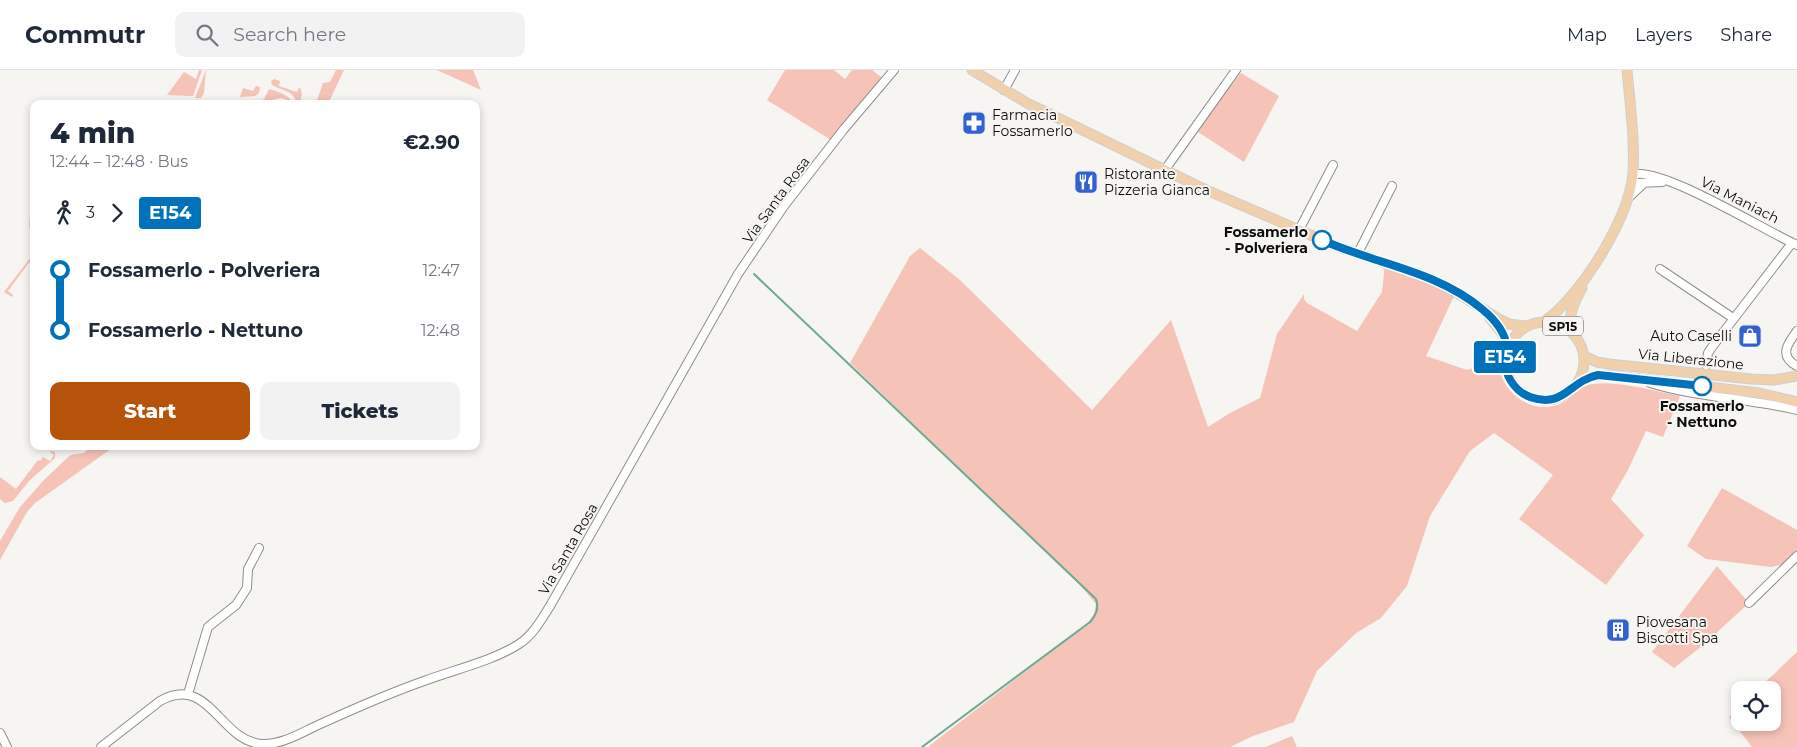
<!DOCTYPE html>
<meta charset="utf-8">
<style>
:root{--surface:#fff;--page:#f2f2f3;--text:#1f2937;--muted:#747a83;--line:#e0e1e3;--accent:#b45309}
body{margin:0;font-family:Montserrat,sans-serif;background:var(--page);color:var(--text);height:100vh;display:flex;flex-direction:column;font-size:19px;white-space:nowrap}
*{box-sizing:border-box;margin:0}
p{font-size:16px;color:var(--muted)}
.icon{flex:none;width:28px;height:28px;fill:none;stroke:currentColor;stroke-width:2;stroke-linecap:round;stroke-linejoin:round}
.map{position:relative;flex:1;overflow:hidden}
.side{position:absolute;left:30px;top:30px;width:450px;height:350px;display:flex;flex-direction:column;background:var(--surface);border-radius:10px;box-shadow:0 2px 8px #0003}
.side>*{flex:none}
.badge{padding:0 10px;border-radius:4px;font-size:18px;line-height:32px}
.fabs{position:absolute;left:1731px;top:611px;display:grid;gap:10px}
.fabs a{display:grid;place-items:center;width:50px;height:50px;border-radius:10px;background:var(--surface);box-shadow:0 2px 8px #0003;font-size:25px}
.map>.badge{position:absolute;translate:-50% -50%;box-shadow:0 0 0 2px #fff}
.legs{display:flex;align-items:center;gap:8px;height:55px;padding:0 20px;font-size:16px}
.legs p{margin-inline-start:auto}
.overview{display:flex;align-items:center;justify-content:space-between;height:85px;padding:0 20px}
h1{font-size:28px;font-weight:800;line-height:38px}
.action{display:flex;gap:10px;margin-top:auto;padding:10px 20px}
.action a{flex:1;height:58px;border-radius:10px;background:var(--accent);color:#fff;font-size:20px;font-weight:800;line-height:58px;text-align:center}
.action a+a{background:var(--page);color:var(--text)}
ul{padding:0 20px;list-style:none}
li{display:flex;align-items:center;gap:18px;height:60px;font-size:19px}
li i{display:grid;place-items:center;width:8px;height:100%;margin:0 6px;background:currentColor}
li i::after{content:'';width:12px;height:12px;margin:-6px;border:4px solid;border-radius:50%;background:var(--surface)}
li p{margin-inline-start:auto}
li:first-child i{background:linear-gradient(#0000 50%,currentColor 0)}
li:last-child i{background:linear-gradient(currentColor 50%,#0000 0)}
header{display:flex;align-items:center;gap:30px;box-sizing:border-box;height:70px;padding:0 25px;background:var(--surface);border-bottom:1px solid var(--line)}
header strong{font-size:24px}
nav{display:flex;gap:28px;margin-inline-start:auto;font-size:18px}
.search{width:350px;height:45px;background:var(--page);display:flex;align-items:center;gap:12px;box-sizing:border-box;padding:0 18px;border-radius:10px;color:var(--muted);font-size:19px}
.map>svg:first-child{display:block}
.green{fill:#f5c3b8}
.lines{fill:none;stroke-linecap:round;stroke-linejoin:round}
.stream{stroke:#6daa90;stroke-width:2}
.minor-casing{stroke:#8f8e8b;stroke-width:10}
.major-casing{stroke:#cfcfcf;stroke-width:11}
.minor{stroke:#fff;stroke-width:8}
.major{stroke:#f1d0ad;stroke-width:9}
.line-1-casing{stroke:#fff;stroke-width:11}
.line-1{stroke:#0072bc;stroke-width:8}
.stop-1-dot{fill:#fff;stroke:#0072bc;stroke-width:2.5}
.labels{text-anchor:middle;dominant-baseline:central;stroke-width:4;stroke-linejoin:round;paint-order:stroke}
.shield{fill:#f6f5f2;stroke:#545352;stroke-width:1}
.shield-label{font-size:12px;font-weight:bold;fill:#0e0e0d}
.poi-label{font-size:14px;fill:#0e0e0d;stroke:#f6f5f2;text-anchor:start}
.street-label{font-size:14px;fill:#0e0e0d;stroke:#f6f5f2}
.stop-label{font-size:14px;font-weight:bold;fill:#0e0e0d;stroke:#f6f5f2;text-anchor:end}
</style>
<header>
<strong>Commutr</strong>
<div class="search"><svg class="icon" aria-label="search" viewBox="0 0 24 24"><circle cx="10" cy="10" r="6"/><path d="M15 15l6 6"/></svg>Search here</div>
<nav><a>Map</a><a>Layers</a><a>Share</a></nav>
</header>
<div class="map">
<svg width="1797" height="677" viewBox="0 0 1797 677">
<rect width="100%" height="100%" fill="#f6f5f2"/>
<!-- green -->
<path class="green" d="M199 0H202L193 26 167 25 184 2 196 9Z
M206 0 204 23 201 28H195Z
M336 0H344L328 34H306L307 30 316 33 323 13 330 12Z
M437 0H473L481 20Z
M785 0H834L845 9 852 0H872L885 10 834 72 767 30Z
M1241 3 1279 26 1244 92 1195 60Z
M274 9 280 11 279 16 297 22 299 17C304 22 301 28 299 34H297C294 20 282 21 272 15L271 11Z
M256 16 260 17 259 23 255 26 240 27 243 18 253 21Z
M269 19C278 22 289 24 293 34 276 21 274 34 256 34L264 29Z
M33 100H34V158L29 157Z
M920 178 960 210 1092 340 1171 250 1208 357 1230 343 1260 328 1277 264 1304 224V229L1307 233 1357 261 1382 222 1385 193 1456 222 1426 286 1467 300 1498 291C1500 321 1530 346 1560 334 1572 329 1579 315 1593 314 1617 310 1655 321 1680 326L1663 367 1646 361 1628 400 1611 429 1644 465 1606 515 1519 449 1553 405 1494 363 1470 381 1430 446 1407 516 1381 548 1356 563 1317 601 1294 652 1253 666 1230 677H930L929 676 1088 553 1094 544 1096 534 1080 515 850 293 910 186Z
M34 183V186L8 221 13 225 12 227 4 222Z
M91 376H115L35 433 27 442 0 490V471L20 437 44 410 66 389 71 385 84 383Z
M51 381 55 382V388L30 410 13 431 5 433 0 429V407L16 419 38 390 40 391 43 387 50 391 54 385 50 382Z
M1722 418 1797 460V483L1789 493 1771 497 1706 489 1687 476Z
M1717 496 1749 533 1702 576 1674 598 1652 582Z
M1797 582V677H1752L1729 647 1740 636V652H1772V620H1757Z
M1292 666 1297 677H1265Z"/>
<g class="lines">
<!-- stream -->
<path class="stream" d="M754 204 1096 529C1099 539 1096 545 1090 552L922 677"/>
<!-- minor casing -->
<g class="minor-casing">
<path id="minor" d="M1004 20 1015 0
M1164 101 1236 0
M1633 105C1657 94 1767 162 1797 175
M1632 109 1637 113 1662 112
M1627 129 1644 113
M1299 160 1333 95
M1358 183 1392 116
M1660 199 1733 248
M1797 261C1788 273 1778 286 1797 296
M1706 295 1708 283 1712 277 1792 173
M1650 313C1698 328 1749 328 1797 340
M1749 533 1797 486
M188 624 208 557 236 535 247 518 248 499 259 478
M0 663 7 677
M101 677 160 631C209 603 220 672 262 674 281 675 299 664 316 656 351 640 387 624 424 611 453 600 493 591 519 574 533 565 541 550 550 536L738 204 784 136 844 59 894 0"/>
</g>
<!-- major casing -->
<g class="major-casing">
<path id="major" d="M972 0 1027 33 1204 119 1336 176 1431 209 1456 222 1497 248 1509 254 1526 256
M1489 247 1502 263 1507 278
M1545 251C1582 224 1629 149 1633 103 1635 69 1630 34 1627 0
M1506 291a39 39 0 1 1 78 0a39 39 0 1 1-78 0Z
M1574 264C1565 249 1575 231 1582 218
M1584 286 1597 292 1609 294 1751 309 1774 310 1797 306
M1577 313C1589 305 1600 305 1614 306L1759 323 1797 332"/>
</g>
<!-- minor -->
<use href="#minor" class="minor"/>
<!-- major -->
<use href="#major" class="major"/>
</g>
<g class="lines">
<!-- line-1 casing -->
<g class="line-1-casing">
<path id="line-1" d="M1322 170C1375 194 1437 201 1482 239 1493 248 1505 262 1507 277 1507 280 1505 284 1505 288 1504 304 1514 321 1530 327 1564 339 1569 311 1598 305L1702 316"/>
</g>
<!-- line-1 -->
<use href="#line-1" class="line-1"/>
</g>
<!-- icons -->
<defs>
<g id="pharmacy-square" transform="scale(1.25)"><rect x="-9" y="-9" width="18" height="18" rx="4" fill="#3461d1" stroke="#f6f5f2"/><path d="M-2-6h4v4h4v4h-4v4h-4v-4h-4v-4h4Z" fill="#fff"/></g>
<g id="restaurant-square" transform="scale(1.25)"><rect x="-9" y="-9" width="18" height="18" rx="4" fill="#3461d1" stroke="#f6f5f2"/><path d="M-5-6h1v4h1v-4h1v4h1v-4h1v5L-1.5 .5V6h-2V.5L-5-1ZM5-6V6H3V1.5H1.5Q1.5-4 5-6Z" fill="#fff"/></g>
<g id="shop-square" transform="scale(1.25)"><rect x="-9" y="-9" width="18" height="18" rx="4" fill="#3461d1" stroke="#f6f5f2"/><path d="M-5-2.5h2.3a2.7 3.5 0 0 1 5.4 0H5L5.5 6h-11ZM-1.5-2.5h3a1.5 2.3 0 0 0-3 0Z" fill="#fff"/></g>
<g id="building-square" transform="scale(1.25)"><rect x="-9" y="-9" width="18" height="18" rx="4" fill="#3461d1" stroke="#f6f5f2"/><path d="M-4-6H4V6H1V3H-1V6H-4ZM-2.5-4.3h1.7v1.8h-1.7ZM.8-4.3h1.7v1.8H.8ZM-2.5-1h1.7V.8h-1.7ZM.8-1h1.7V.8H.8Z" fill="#fff"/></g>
</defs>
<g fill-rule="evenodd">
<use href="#pharmacy-square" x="974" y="53"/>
<use href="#restaurant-square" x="1086" y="112"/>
<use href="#shop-square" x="1750" y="266"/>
<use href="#building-square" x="1618" y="560"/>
</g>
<!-- markers -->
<g class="stop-1-dot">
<circle cx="1322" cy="170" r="9"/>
<circle cx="1702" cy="316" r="9"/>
</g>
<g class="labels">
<!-- shield labels -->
<rect class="shield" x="1543" y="246.5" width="40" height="19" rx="4"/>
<g class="shield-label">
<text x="1563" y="256">SP15</text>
</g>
<!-- poi labels -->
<g class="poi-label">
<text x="992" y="45">Farmacia<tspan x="992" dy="16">Fossamerlo</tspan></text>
<text x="1104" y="104">Ristorante<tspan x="1104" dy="16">Pizzeria Gianca</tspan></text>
<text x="1732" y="266" text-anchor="end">Auto Caselli</text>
<text x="1636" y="552">Piovesana<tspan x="1636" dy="16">Biscotti Spa</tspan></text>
</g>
<!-- street labels -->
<g class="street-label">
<text transform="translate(776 130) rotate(-54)">Via Santa Rosa</text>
<text transform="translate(1740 130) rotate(27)">Via Maniach</text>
<text transform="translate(1691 289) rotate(6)">Via Liberazione</text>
<text transform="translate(568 479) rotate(-60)">Via Santa Rosa</text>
</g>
<!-- stop labels -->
<g class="stop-label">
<text x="1308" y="162">Fossamerlo<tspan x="1308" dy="16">- Polveriera</tspan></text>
<text x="1702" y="336" text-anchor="middle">Fossamerlo<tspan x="1702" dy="16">- Nettuno</tspan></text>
</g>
</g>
</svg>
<div class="fabs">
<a><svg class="icon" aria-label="locate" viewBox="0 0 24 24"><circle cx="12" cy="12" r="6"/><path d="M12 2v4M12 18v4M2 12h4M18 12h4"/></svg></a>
</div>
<b class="badge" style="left:1505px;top:287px;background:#0072bc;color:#fff">E154</b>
<section class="side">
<div class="overview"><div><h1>4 min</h1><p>12:44 – 12:48 · Bus</p></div><b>€2.90</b></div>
<div class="legs"><svg class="icon" aria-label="walk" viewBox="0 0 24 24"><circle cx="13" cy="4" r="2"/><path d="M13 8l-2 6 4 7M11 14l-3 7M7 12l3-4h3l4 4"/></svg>3<svg class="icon" aria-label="forward" viewBox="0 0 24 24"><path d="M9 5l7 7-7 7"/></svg><b class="badge" style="background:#0072bc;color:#fff">E154</b></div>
<ul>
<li><i style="color:#0072bc"></i><b>Fossamerlo - Polveriera</b><p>12:47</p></li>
<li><i style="color:#0072bc"></i><b>Fossamerlo - Nettuno</b><p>12:48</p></li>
</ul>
<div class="action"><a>Start</a><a>Tickets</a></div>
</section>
</div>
